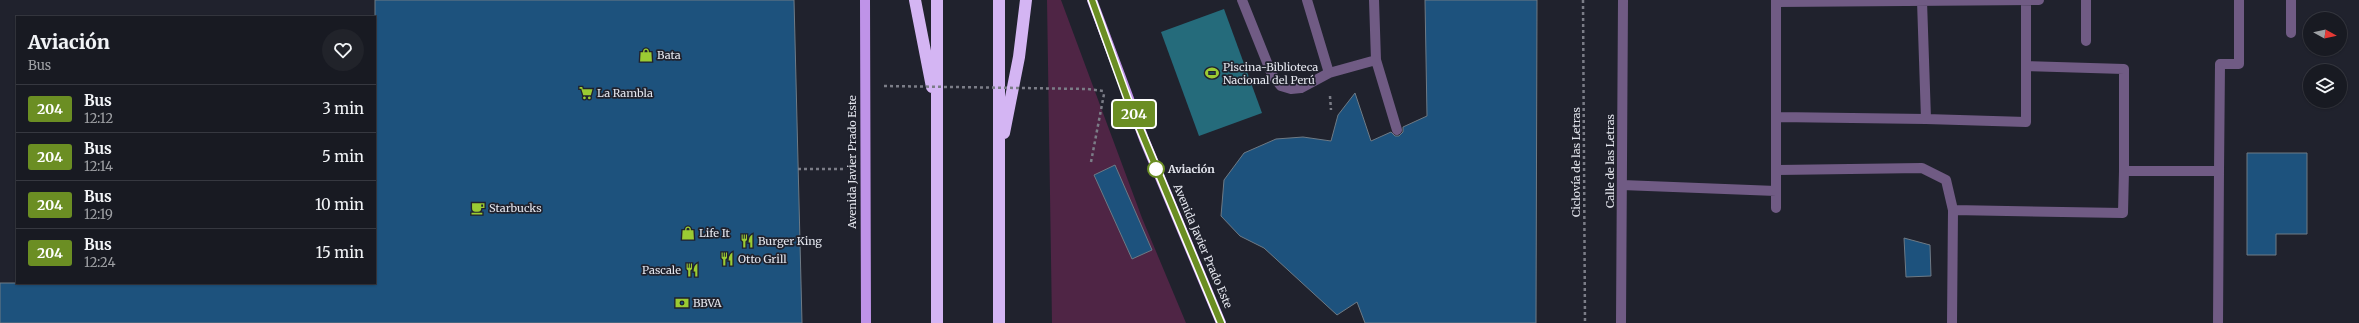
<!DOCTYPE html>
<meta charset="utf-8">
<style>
:root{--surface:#181a22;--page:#21232a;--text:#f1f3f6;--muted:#9fa1a5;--line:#363840}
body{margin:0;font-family:Merriweather,serif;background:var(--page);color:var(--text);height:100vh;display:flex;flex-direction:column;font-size:15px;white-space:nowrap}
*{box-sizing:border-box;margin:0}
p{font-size:13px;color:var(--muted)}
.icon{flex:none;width:22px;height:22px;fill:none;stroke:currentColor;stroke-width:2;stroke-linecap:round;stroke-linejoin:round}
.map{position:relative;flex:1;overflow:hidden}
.sheet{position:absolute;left:16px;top:16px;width:360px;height:268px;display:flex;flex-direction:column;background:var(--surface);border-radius:0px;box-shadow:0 1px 3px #0004,0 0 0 1px var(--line)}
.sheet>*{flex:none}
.badge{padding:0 8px;border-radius:3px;font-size:14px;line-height:26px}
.needle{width:26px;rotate:98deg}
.controls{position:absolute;left:2303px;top:12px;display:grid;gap:8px}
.controls a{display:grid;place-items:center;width:44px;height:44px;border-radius:50%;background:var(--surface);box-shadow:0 1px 3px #0004,0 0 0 1px var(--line);font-size:20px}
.map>.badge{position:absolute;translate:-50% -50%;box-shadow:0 0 0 2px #fff}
.round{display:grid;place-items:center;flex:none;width:42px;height:42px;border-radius:21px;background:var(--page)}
.headline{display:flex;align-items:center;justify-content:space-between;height:68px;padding:0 12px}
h1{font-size:19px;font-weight:800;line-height:30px}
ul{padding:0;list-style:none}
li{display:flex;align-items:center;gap:12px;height:48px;padding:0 12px;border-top:1px solid var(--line)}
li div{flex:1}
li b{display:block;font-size:15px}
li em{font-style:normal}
li .badge{min-width:44px;font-weight:700;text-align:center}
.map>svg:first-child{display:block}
.green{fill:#4f2545}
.water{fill:#256b7b}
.building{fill:#1d527d;stroke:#6e7a85}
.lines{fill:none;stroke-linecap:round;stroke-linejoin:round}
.path{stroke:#7b7d87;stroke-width:2.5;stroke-dasharray:3 3;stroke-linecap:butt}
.minor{stroke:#705b84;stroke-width:10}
.major{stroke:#bf93e8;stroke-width:10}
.highway{stroke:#d4b5f3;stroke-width:12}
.path-bridge{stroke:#7b7d87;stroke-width:2.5;stroke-dasharray:3 3;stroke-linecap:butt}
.line-casing{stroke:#fff;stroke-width:9}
.line{stroke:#6b8e23;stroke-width:6}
.stop-dot{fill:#fff;stroke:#6b8e23;stroke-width:2}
.labels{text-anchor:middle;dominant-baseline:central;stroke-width:3.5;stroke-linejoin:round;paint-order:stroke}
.poi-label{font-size:11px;fill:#e3e5ed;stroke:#20222d;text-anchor:start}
.street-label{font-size:11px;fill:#e3e5ed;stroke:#20222d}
.stop-label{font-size:11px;font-weight:bold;fill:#e3e5ed;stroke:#20222d;text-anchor:start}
</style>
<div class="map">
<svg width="2359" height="323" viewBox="0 0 2359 323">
<rect width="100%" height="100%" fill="#20222d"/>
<!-- green -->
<path class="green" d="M1047 0H1061L1142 218 1186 323H1052Z"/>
<!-- water -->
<path class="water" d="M1224 9 1262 113 1199 136 1161 32Z"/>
<!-- building -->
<path class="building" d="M375 0H794L802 323H0V283H375Z
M1425 0H1537L1536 323H1365L1357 302 1337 315 1264 248 1240 236 1221 216 1224 180 1244 153 1276 139 1303 137 1331 141 1338 115 1355 93 1371 141 1391 132 1395 136H1399L1403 132V127L1427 116Z
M2247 153H2307V234H2276V255H2247Z
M1115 165 1152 250 1132 259 1094 175Z
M1904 238 1930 245 1931 276 1906 277Z"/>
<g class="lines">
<!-- path -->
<path class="path" d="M1583 0 1585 323
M1088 89 1103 91
M1330 96 1331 110
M1091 162 1104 94
M798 169H846"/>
<!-- minor -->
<path class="minor" d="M1242 0 1272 75 1281 86 1291 89 1301 88 1329 73
M1307 0 1329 73 1376 60 1374 0
M2086 0V41
M2291 0V33
M1922 1 1926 119 2026 122V1
M1776 2 2039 0
M1376 60 1397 130
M2026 66 2124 69V171H2219L2220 64H2239V0
M1776 117 1926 119
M1776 170 1922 168 1946 180 1953 210 1952 323
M1622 185 1776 191V0
M1776 191V208
M1953 210 2123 213 2124 171
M1621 323 1623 0
M2218 323 2219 171"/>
<!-- major -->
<path class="major" d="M865 0 866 323
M1092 0 1144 139 1221 323"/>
<!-- highway -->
<path class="highway" d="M915 0 932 87
M999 0V323
M1004 133 1019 57 1026 0
M937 323V0"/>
<!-- path-bridge -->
<path class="path-bridge" d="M884 86 1088 89"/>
</g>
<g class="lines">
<!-- line casing -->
<g class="line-casing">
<path id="line" d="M1092 0 1128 100 1221 323"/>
</g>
<!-- line -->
<use href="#line" class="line"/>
</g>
<!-- icons -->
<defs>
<g id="shop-bare" transform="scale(1.08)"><path d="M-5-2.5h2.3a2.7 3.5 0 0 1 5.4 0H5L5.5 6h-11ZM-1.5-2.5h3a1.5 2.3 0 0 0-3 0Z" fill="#9bcb33" stroke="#20222d" stroke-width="2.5" paint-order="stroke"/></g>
<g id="stadium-bare" transform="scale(1.08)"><path d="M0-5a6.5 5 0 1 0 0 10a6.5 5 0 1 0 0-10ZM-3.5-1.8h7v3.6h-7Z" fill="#9bcb33" stroke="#20222d" stroke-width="2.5" paint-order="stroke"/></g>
<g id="supermarket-bare" transform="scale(1.08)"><path d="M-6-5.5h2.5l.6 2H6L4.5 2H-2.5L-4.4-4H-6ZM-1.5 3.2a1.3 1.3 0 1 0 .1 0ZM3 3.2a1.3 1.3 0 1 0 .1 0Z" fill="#9bcb33" stroke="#20222d" stroke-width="2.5" paint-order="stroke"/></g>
<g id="cafe-bare" transform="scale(1.08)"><path d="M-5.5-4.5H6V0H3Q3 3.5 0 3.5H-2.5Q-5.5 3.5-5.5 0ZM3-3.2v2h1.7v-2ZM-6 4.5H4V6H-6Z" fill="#9bcb33" stroke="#20222d" stroke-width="2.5" paint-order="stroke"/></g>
<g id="restaurant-bare" transform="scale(1.08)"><path d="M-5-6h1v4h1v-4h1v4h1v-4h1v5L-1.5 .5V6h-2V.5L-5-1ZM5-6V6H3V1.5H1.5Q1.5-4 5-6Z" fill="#9bcb33" stroke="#20222d" stroke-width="2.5" paint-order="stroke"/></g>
<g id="bank-bare" transform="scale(1.08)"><path d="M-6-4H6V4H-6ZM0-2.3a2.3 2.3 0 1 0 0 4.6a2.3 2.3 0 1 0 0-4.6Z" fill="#9bcb33" stroke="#20222d" stroke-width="2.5" paint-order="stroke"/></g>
</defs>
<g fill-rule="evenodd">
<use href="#shop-bare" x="646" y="55"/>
<use href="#stadium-bare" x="1212" y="73"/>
<use href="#supermarket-bare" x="586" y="93"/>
<use href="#cafe-bare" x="478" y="208"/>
<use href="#shop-bare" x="688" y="233"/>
<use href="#restaurant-bare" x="747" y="241"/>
<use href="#restaurant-bare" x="727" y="259"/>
<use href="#restaurant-bare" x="692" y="270"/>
<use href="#bank-bare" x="682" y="303"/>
</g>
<!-- markers -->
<circle class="stop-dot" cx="1156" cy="169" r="8"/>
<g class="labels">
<!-- poi labels -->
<g class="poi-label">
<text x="657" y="55">Bata</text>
<text x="1223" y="67">Piscina-Biblioteca<tspan x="1223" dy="13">Nacional del Perú</tspan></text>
<text x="597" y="93">La Rambla</text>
<text x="489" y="208">Starbucks</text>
<text x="699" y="233">Life It</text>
<text x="758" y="241">Burger King</text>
<text x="738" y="259">Otto Grill</text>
<text x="681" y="270" text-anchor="end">Pascale</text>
<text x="693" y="303">BBVA</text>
</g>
<!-- street labels -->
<g class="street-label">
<text transform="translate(1610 161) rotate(-90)">Calle de las Letras</text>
<text transform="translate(852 162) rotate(-90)">Avenida Javier Prado Este</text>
<text transform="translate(1576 162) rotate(-90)">Ciclovía de las Letras</text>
<text transform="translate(1203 246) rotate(67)">Avenida Javier Prado Este</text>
</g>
<!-- stop labels -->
<g class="stop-label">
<text x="1168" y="169">Aviación</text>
</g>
</g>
</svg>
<div class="controls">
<a><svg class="needle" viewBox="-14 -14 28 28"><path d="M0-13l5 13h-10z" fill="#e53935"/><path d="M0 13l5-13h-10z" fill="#9fa1a5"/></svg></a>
<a><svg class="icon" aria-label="layers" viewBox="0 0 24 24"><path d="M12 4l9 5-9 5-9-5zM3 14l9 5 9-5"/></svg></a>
</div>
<b class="badge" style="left:1134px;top:114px;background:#6b8e23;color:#fff">204</b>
<section class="sheet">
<div class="headline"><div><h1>Aviación</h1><p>Bus</p></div><a class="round"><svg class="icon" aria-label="heart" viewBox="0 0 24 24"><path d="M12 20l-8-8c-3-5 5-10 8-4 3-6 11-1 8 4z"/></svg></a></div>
<ul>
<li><span class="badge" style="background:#6b8e23;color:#fff">204</span><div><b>Bus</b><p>12:12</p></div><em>3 min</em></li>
<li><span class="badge" style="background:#6b8e23;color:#fff">204</span><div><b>Bus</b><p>12:14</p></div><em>5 min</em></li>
<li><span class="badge" style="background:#6b8e23;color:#fff">204</span><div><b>Bus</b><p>12:19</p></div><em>10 min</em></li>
<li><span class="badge" style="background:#6b8e23;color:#fff">204</span><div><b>Bus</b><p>12:24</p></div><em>15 min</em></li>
</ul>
</section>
</div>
